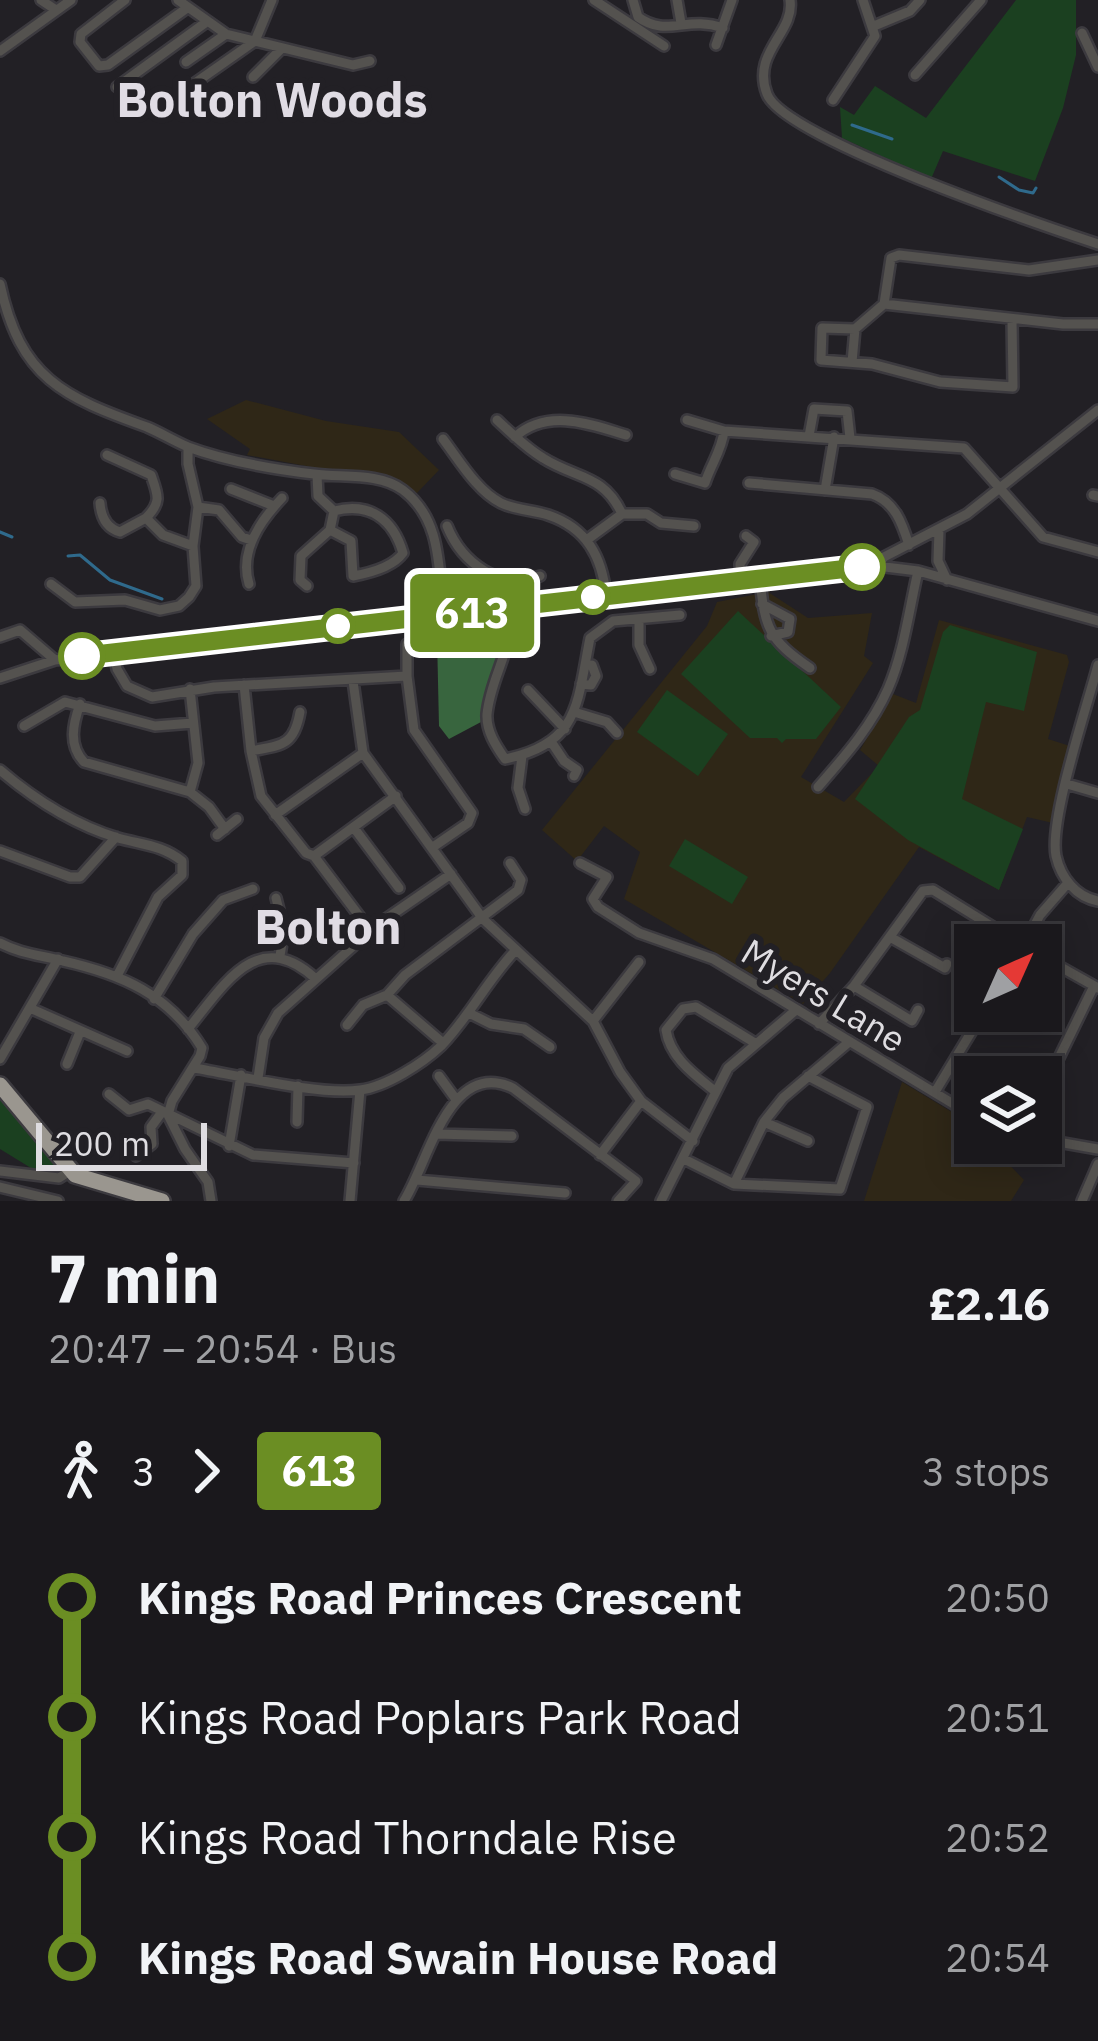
<!DOCTYPE html>
<meta charset="utf-8">
<style>
:root{--surface:#1a181c;--page:#272529;--text:#f1f3f6;--muted:#9fa0a3;--line:#38373b}
body{margin:0;font-family:"IBM Plex Sans",sans-serif;background:var(--page);color:var(--text);height:100vh;display:flex;flex-direction:column;font-size:45px;white-space:nowrap}
*{box-sizing:border-box;margin:0}
p{font-size:39px;color:var(--muted)}
.icon{flex:none;width:66px;height:66px;fill:none;stroke:currentColor;stroke-width:2;stroke-linecap:round;stroke-linejoin:round}
.map{position:relative;height:1201px;overflow:hidden}
.sheet{display:flex;flex-direction:column;background:var(--surface);flex:1}
.sheet>*{flex:none}
.badge{padding:0 24px;border-radius:9px;font-size:42px;line-height:78px}
.needle{width:78px;rotate:45deg}
.buttons{position:absolute;left:954px;top:924px;display:grid;gap:24px}
.buttons a{display:grid;place-items:center;width:108px;height:108px;border-radius:0px;background:var(--surface);box-shadow:0 6px 30px #0003,0 0 0 3px var(--line);font-size:60px}
.scale{position:absolute;left:36px;bottom:30px;width:171px;box-sizing:border-box;padding-left:12px;border:6px solid #dfdde1;border-top:0;font-size:33px;line-height:42px;white-space:nowrap;color:#dfdde1;-webkit-text-stroke:9px #222025;paint-order:stroke}
.map>.badge{position:absolute;translate:-50% -50%;box-shadow:0 0 0 6px #fff}
.legs{display:flex;align-items:center;gap:18px;height:132px;padding:0 48px;font-size:39px}
.legs p{margin-inline-start:auto}
.overview{display:flex;align-items:center;justify-content:space-between;height:204px;padding:0 48px}
h1{font-size:66px;font-weight:800;line-height:90px}
ul{padding:0 48px;list-style:none}
li{display:flex;align-items:center;gap:42px;height:120px;font-size:45px}
li i{display:grid;place-items:center;width:18px;height:100%;margin:0 15px;background:currentColor}
li i::after{content:'';width:30px;height:30px;margin:-15px;border:9px solid;border-radius:50%;background:var(--surface)}
li p{margin-inline-start:auto}
li:first-child i{background:linear-gradient(#0000 50%,currentColor 0)}
li:last-child i{background:linear-gradient(currentColor 50%,#0000 0)}
.map>svg:first-child{display:block}
.education{fill:#2f2717}
.green{fill:#1b4020}
.forest{fill:#38653e}
.lines{fill:none;stroke-linecap:round;stroke-linejoin:round}
.stream{stroke:#2f6a8c;stroke-width:3}
.minor-casing{stroke:#3c3a3f;stroke-width:14}
.highway-casing{stroke:#3c3a3f;stroke-width:20}
.minor{stroke:#54524f;stroke-width:9}
.highway{stroke:#9a968f;stroke-width:15}
.line-1-casing{stroke:#fff;stroke-width:27}
.line-1{stroke:#6b8e23;stroke-width:18}
.stop-1-dot{fill:#fff;stroke:#6b8e23;stroke-width:6}
.labels{text-anchor:middle;dominant-baseline:central;stroke-width:12;stroke-linejoin:round;paint-order:stroke}
.street-label{font-size:36px;fill:#dfdde1;stroke:#222025}
.district-label{font-size:48px;font-weight:bold;fill:#e0dce4;stroke:#222025}
</style>
<div class="map">
<svg width="1098" height="1201" viewBox="0 0 1098 1201">
<rect width="100%" height="100%" fill="#222025"/>
<!-- education -->
<path class="education" d="M246 400 326 421 399 432 439 470 417 493 381 473 317 468 247 455 250 449 207 419Z
M768 592 808 618 872 613 864 656 873 663 801 777 844 802 879 766 860 750 893 694 916 703 939 620 1067 655 1069 662 1048 739 1073 747 1053 823 1027 817 999 890 919 847 830 973 803 1004 624 899 640 852 604 826 577 861 542 830 707 626 717 602Z
M902 1082 975 1126V1143L1006 1144 1000 1155 1024 1180 1011 1201H864Z"/>
<!-- green -->
<path class="green" d="M1016 0H1076V55L1063 108 1035 181 943 151 931 179 842 138 840 107 854 115 875 86 926 118Z
M738 611 841 707 816 739H786L782 743 777 738H750L681 674Z
M950 625 1037 652 1024 711 986 702 962 799 1023 829 999 890 908 840 855 799 909 717 920 710 943 632Z
M667 690 728 734 698 776 637 732Z
M685 839 748 877 732 904 669 866Z
M0 1096 58 1166 51 1172 31 1168 0 1149Z"/>
<!-- forest -->
<path class="forest" d="M501 626 503 646 481 722 449 739 439 726 437 637Z"/>
<g class="lines">
<!-- stream -->
<path class="stream" d="M852 125 892 139
M999 177 1019 190 1033 193 1036 188
M0 532 12 537
M68 556 80 555 110 580 162 599"/>
<!-- minor casing -->
<g class="minor-casing">
<path id="minor" d="M41 0 56 10
M125 0 81 34 80 42 99 66 108 65 187 8
M178 0 226 34 353 65 370 61
M594 0 664 46
M633 0 638 17C667 38 687 15 723 28
M677 0 681 23
M790 0C795 33 751 52 767 94 783 138 1044 226 1098 244
M874 26 910 11 920 0
M1082 33 1098 67
M716 45 732 0
M0 51 71 0
M186 62 226 34
M915 75 981 0
M253 77 282 48
M195 83 255 41 272 0
M117 87 205 23
M833 100 875 36 863 0
M0 284C20 378 63 397 147 427 161 433 174 441 188 447 228 462 272 469 314 474 341 478 379 472 403 490 443 520 438 571 444 616
M884 304 1063 324H1098
M855 329 822 328 821 360 872 364 940 382 1013 387 1012 319
M852 362 855 329 884 304 891 258 899 255 1029 270 1098 260
M497 420C511 433 526 448 543 458 576 479 604 474 622 514
M687 420 724 431 964 448 1043 537 1098 552
M809 436 814 409 847 411 850 438
M515 437C547 408 590 424 626 435
M443 439C459 460 477 491 501 503 515 510 533 510 548 515 587 528 602 557 606 595
M107 455 151 475C158 495 162 502 146 518
M675 474 705 483C711 464 722 450 724 431
M749 483 872 494C895 502 902 523 909 545
M231 489 274 506
M825 490 834 437
M1093 495 1098 496
M100 503C101 516 106 528 120 532L146 518 163 535 193 546
M198 507 219 510 242 537 251 540
M447 526C462 563 500 591 540 576
M330 530 351 541 353 576C370 573 393 567 403 553 393 519 370 502 334 511
M939 530 938 561 947 580
M588 539 622 514H647L661 523 694 526
M877 566 884 557 967 514 1098 410
M760 580C765 628 768 639 810 668
M741 582 740 564 754 542 746 536
M51 584 75 602 125 600 160 610 179 606 189 597 196 586 193 546 198 507 188 464V447
M249 584C239 551 260 521 282 498
M307 586 300 580 301 556 330 530 334 511 318 496 317 475
M511 600C516 647 491 674 487 714 486 731 496 746 505 759 580 744 577 703 590 638L613 621 680 615
M762 604 790 619 788 632 771 636
M378 619 485 602 569 598
M639 621V645L650 669
M0 637 20 630 55 660
M407 644V676L414 730 472 813 468 823 433 847
M114 652 117 669 127 686 152 697 214 687 407 676
M1098 665C1087 707 1049 819 1056 856 1061 878 1076 897 1098 901
M0 678 55 660 877 566 918 571 1098 621
M353 681 363 753 483 919 593 1021 620 1072 641 1101 693 1141
M581 684 591 685 596 676 592 665
M244 685 251 751 261 796 306 853 314 856 360 917
M528 690 565 729
M80 704C73 724 68 745 84 762L190 792 209 807 225 829
M574 712 607 722 617 733
M24 726 65 702 155 726 193 723
M552 743 564 761 577 770 574 776
M251 751C282 745 294 746 300 712
M522 756 518 788 525 809
M0 770C34 799 75 825 118 838 143 845 162 845 182 861V875L158 897 118 974
M1067 784 1098 793
M818 787C844 757 871 727 888 689 904 652 909 610 918 571
M190 792 198 763 190 689
M275 815 363 753
M354 828 399 888
M217 835 237 819
M0 851 70 877H80L116 837
M314 856 396 796
M580 863 607 877 593 899 598 907 639 933 713 959 975 1117
M276 898 284 930 280 956
M890 937 945 968 947 964
M0 943C21 954 40 955 63 961 121 974 169 994 202 1048L200 1056 172 1101 168 1115 185 1149 208 1182 211 1201
M1024 945 1040 915 1067 884
M1041 956 1098 988
M854 986 912 1021 918 1010
M154 999 193 934 223 900 253 889
M32 1009 127 1051
M469 1013 491 1024 524 1029 550 1047
M593 1021 639 962
M819 1024 854 986 923 891 933 890 1022 945
M347 1025 363 1005 387 995
M188 1029C224 985 258 925 316 979
M443 1043 387 995 405 975 518 890 521 880 510 863
M0 1059 58 959
M67 1064 80 1032
M194 1068C237 1075 320 1096 360 1090 386 1087 423 1063 441 1046 469 1017 487 981 515 951
M439 1076 455 1098
M258 1078 264 1038 278 1013 377 925 451 874
M1041 1080 1055 1066 1094 986
M716 1092C695 1075 670 1058 666 1030L683 1009 696 1007 755 1043
M935 1092 984 1011
M109 1094 129 1110 148 1104 253 1155 354 1163
M297 1122 298 1086
M764 1122 808 1141
M436 1134 512 1136
M1041 1139 1098 1149
M229 1146 241 1075
M600 1155 641 1101
M136 1156 152 1144 151 1127 162 1112
M684 1159 734 1184 840 1189 867 1107 808 1076
M0 1171 59 1178 70 1171
M417 1180 565 1193
M734 1184 764 1122 783 1098 849 1042
M0 1187 58 1201
M350 1201 360 1090
M404 1201C429 1161 449 1058 513 1088L636 1181 618 1201
M661 1201 728 1068 796 1010
M1082 1201 1098 1164"/>
</g>
<!-- highway casing -->
<g class="highway-casing">
<path id="highway" d="M0 1085 75 1175 162 1201"/>
</g>
<!-- minor -->
<use href="#minor" class="minor"/>
<!-- highway -->
<use href="#highway" class="highway"/>
</g>
<g class="lines">
<!-- line-1 casing -->
<g class="line-1-casing">
<path id="line-1" d="M82 656 862 567"/>
</g>
<!-- line-1 -->
<use href="#line-1" class="line-1"/>
</g>
<!-- markers -->
<g class="stop-1-dot">
<circle cx="862" cy="567" r="21"/>
<circle cx="593" cy="597" r="15"/>
<circle cx="338" cy="626" r="15"/>
<circle cx="82" cy="656" r="21"/>
</g>
<g class="labels">
<!-- street labels -->
<g class="street-label">
<text transform="translate(824 995) rotate(31)">Myers Lane</text>
</g>
<!-- district labels -->
<g class="district-label">
<text x="272" y="99">Bolton Woods</text>
<text x="328" y="926">Bolton</text>
</g>
</g>
</svg>
<div class="buttons">
<a><svg class="needle" viewBox="-14 -14 28 28"><path d="M0-13l5 13h-10z" fill="#e53935"/><path d="M0 13l5-13h-10z" fill="#9fa0a3"/></svg></a>
<a><svg class="icon" aria-label="layers" viewBox="0 0 24 24"><path d="M12 4l9 5-9 5-9-5zM3 14l9 5 9-5"/></svg></a>
</div>
<div class="scale">200 m</div>
<b class="badge" style="left:472px;top:613px;background:#6b8e23;color:#fff">613</b>
</div>
<section class="sheet">
<div class="overview"><div><h1>7 min</h1><p>20:47 – 20:54 · Bus</p></div><b>£2.16</b></div>
<div class="legs"><svg class="icon" aria-label="walk" viewBox="0 0 24 24"><circle cx="13" cy="4" r="2"/><path d="M13 8l-2 6 4 7M11 14l-3 7M7 12l3-4h3l4 4"/></svg>3<svg class="icon" aria-label="forward" viewBox="0 0 24 24"><path d="M9 5l7 7-7 7"/></svg><b class="badge" style="background:#6b8e23;color:#fff">613</b><p>3 stops</p></div>
<ul>
<li><i style="color:#6b8e23"></i><b>Kings Road Princes Crescent</b><p>20:50</p></li>
<li><i style="color:#6b8e23"></i><span>Kings Road Poplars Park Road</span><p>20:51</p></li>
<li><i style="color:#6b8e23"></i><span>Kings Road Thorndale Rise</span><p>20:52</p></li>
<li><i style="color:#6b8e23"></i><b>Kings Road Swain House Road</b><p>20:54</p></li>
</ul>
</section>
